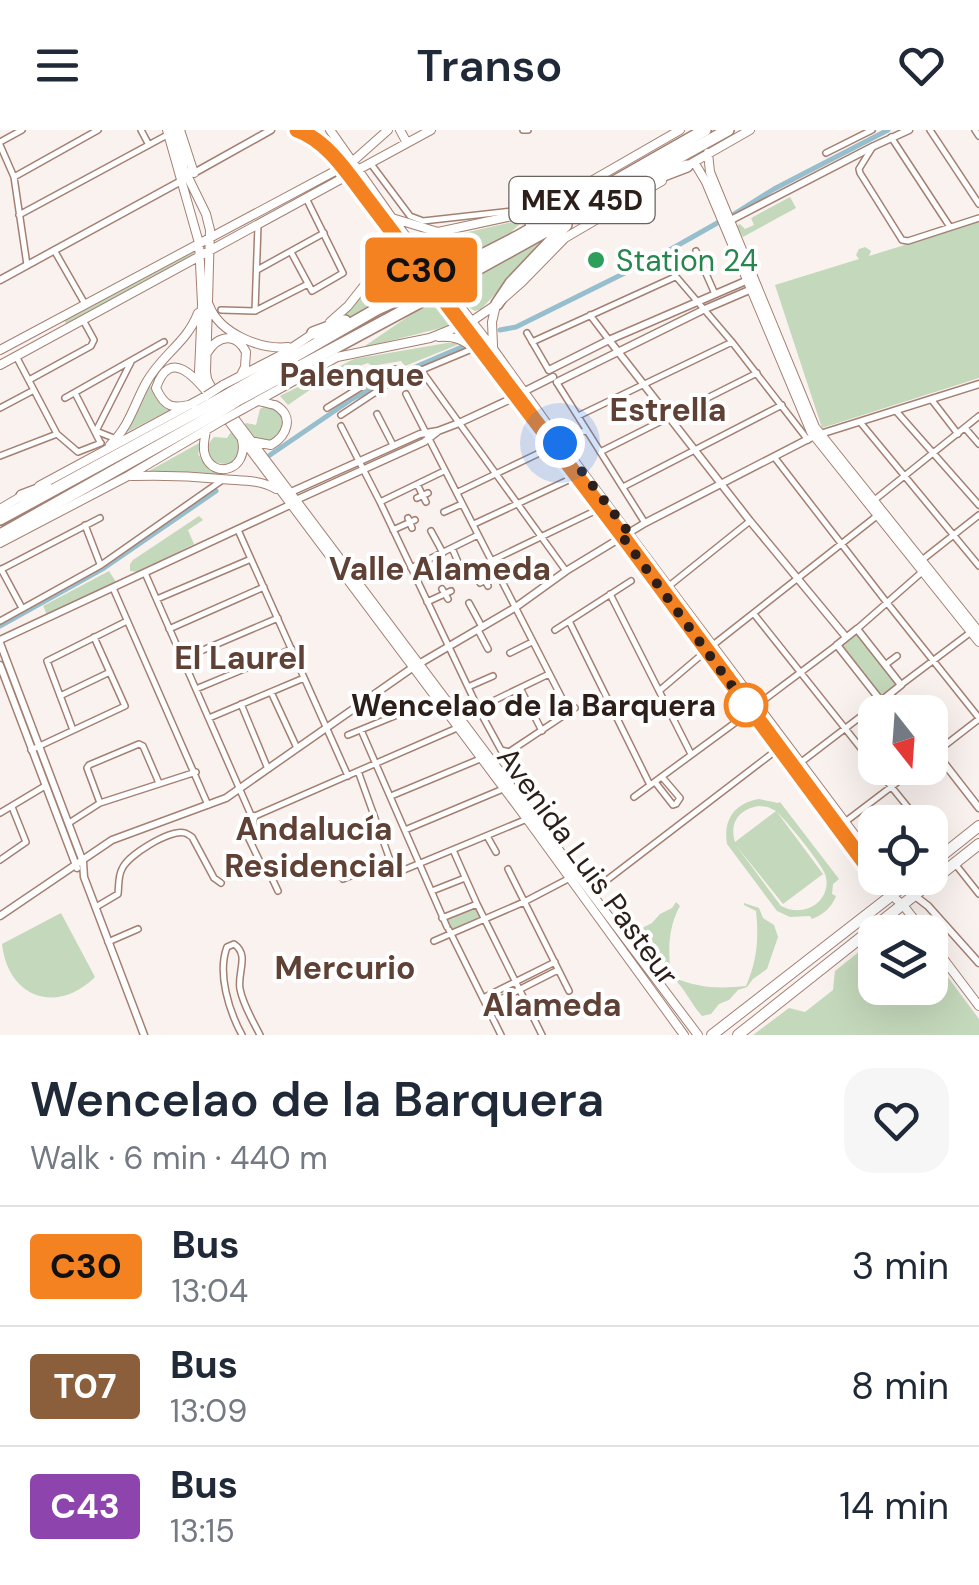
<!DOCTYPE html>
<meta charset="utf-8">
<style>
:root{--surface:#fff;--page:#f6f6f7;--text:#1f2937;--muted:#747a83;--line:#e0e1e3}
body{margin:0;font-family:"DM Sans",sans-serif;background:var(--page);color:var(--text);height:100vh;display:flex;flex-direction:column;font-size:38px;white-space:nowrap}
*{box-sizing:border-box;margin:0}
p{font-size:32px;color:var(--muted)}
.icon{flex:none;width:55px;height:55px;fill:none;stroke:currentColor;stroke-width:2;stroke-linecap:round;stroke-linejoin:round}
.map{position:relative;height:905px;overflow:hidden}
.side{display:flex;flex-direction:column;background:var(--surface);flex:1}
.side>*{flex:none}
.badge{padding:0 20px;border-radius:8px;font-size:35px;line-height:65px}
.needle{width:65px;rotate:163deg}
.fabs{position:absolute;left:858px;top:565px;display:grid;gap:20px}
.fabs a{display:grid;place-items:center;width:90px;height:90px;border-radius:20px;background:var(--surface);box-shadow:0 10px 40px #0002;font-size:50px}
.you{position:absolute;width:50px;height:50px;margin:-25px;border:8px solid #fff;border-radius:50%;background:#1a73e8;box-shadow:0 0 0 15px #1a73e833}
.map>.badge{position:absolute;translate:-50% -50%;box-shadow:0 0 0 5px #fff}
.round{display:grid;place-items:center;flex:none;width:105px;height:105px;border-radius:30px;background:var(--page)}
.headline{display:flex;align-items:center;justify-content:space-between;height:170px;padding:0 30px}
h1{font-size:48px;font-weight:600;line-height:75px}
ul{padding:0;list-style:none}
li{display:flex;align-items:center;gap:30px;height:120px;padding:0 30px;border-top:2px solid var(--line)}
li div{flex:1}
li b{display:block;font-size:38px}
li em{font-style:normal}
li .badge{min-width:110px;font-weight:700;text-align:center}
header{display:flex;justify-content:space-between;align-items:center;height:130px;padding:0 30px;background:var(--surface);font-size:45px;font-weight:600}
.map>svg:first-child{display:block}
.green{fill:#c4d8bb;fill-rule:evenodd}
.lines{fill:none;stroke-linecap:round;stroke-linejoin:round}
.canal{stroke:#97becd;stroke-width:5}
.minor-casing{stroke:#a48073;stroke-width:8}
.tertiary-casing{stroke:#a48073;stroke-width:9}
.secondary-casing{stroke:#a48073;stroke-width:10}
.primary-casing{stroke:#a48073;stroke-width:12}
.trunk-casing{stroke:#a48073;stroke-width:14}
.minor{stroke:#fff;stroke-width:5}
.tertiary{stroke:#fff;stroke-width:6}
.secondary{stroke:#fff;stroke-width:8}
.primary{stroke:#fff;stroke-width:10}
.trunk{stroke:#fff;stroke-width:11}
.secondary-bridge-casing{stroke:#a48073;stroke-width:10;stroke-linecap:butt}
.trunk-bridge-casing{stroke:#a48073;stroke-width:14;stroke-linecap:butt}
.secondary-bridge{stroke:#fff;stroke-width:8}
.trunk-bridge{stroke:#fff;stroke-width:11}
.line-casing{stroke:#fff;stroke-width:22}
.line{stroke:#f58220;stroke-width:15}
.walk{stroke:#2c1e19;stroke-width:10;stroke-dasharray:0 18}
.leisure-dot{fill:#2e9e5b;stroke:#fff;stroke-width:4}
.stop-dot{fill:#fff;stroke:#f58220;stroke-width:5}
.labels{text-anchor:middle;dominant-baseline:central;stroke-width:8;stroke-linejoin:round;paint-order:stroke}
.shield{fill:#fff;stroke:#6b625e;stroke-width:2.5}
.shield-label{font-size:28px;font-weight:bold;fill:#2c1e19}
.leisure-label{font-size:30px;fill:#27864d;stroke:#fff;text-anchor:start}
.stop-label{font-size:30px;font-weight:bold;fill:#2c1e19;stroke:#fff;text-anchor:end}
.street-label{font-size:30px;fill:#2c1e19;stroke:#fff}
.neighbourhood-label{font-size:32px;font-weight:bold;fill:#604135;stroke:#fff}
</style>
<header><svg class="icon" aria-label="menu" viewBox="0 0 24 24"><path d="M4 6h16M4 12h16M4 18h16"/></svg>Transo<svg class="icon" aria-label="heart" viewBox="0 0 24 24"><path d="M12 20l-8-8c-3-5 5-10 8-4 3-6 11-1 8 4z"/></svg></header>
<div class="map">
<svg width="979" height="905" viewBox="0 0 979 905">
<rect width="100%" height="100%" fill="#faf2ef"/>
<!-- green -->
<path class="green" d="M790 67 796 78 743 107 736 96 740 94 745 99 754 95 751 88Z
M525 89 511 102 443 140 428 116 430 113 442 108Z
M979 92V248L822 298 775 155 859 129 856 125 859 119 865 117 871 121 869 126Z
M555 102 481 179 475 181 470 178 454 157Z
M194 118 198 120 197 125 67 194 65 192V189Z
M398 130 405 131 420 153 379 176 338 191 379 145Z
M435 168 451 190 449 196 362 218Z
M447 213H462L405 236 401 231 372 236 368 233 330 246 288 275 280 266 354 229Z
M150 255 157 269 170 280 127 302Z
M269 274 286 287 277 312 259 313 242 297 246 293 256 295 260 279Z
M233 299C243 321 242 342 212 331 206 322 206 315 214 307L227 308Z
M201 312 198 324 205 334 218 344 147 342Z
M199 386 203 390 188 400 194 414 139 442 130 441V434L133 430Z
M109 441 116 452 128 446 131 448 48 487 43 476Z
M856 502 898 554 882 567 840 515Z
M759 669 778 673 780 672 839 749 833 754 832 764 836 766C832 777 823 785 812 789L810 786 790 787 777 781 727 714C723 689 735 673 759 669ZM759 676 768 677 776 681 735 712C729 693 739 679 759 676ZM777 682C788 693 819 730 825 744 830 757 823 772 811 777 800 782 791 781 781 776L735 714 783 774 823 744Z
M676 772 680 776C668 797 668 821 671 845L656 828 651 818 641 810 639 804 642 798 652 793 660 784 672 778Z
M744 773 759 778 763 788 774 795 778 807 767 839 753 849 747 857 738 860 729 870 719 874 711 884 702 886C691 874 685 858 672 847 698 858 719 859 746 856 757 831 759 809 756 781L744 775Z
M476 776 482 788 452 801 444 789Z
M61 783 95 847C57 885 8 868 2 814Z
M875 809V858H930V823L979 889V905H753L789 878 805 882 833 860 835 841Z"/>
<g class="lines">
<!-- canal -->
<path class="canal" d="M731 86 774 59 888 0
M500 200 516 197 659 126 719 92
M270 325 352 269 406 241 464 216
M0 496 104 438 216 361"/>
<!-- minor casing -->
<g class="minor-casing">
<path id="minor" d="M141 0 149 15
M523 0H528
M930 0 979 74
M975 0 979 6
M891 7 950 97
M0 12 22 0
M0 15 14 47 27 135
M872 18 859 39 860 43 902 110 908 111 979 88
M826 23 872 0
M371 34 410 86 423 91 530 79
M14 47 98 0
M19 85 169 4
M54 120 85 174
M696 121 715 164
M291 122 312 161 343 143 306 68
M667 136 732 212 808 310
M257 140 324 103
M221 180 255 181 308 154
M255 181 258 95
M590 185 609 210
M527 203 548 239
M532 212 675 147
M16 226 57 304 78 322 101 313
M421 240 566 441
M29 250 91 216 94 210 83 190
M557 253 645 393
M75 263 100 312
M406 264 569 582
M65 268 164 212
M931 269 958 304
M0 278 34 260
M327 278 390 239H398L409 245
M896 281 979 375
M377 284 393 315
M341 285 388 254 472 219
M578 286 732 212
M860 292 979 436
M341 296 380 372 478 578 501 620 509 622 575 578
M965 298 979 314
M96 301 131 232
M96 301 116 309
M562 312 586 300
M600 322 757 243
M0 326 57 304
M775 328 884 469 979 588
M417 354 426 372
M623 357 782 275
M458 362 554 316
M417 368 428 363
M380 372 444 341
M872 372 979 286
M444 382 462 374
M408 388 412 398
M474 394 577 346
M85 395 100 434
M238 400 348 646
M393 400 415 390
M431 401 443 423
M452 418 461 439
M922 430 979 385
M491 431 601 378
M411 438 478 405
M1 439 22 478
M0 440 100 388
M450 441 463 435
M145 443 251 685 255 686
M482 445 488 456
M480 453 498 444
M669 456 750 391
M113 458 208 675
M442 459 448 469
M610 464 691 624
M157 469 251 429
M427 472 451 461
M469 473 482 497
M754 484 875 636
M0 491 101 435 221 351
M569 491 650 655
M169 499 264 457
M857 499 922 442
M478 500 488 519
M555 500 631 451
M713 515 878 385
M510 523 532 512
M182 529 278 488
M885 535 897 526
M902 554 971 502
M468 557 493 546
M520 558 542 601
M196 559 292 519
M659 561 706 521
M271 562 297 618
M60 566 110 542
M241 574 268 639
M757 575 837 515
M460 587 549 544
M209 588 304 548
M73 600 47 531 127 491
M361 600 447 797
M348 605 436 569
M31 620 125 576 94 507
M930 627 979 589
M800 633 881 571
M876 638 920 692
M655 652 673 675 676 674 680 668 662 647
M391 666 480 629
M634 667 751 581
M100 673 87 638 89 635 139 614 143 616 159 653
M0 683 45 656
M255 686 457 598
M255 686 249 709 262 736 270 744 278 761
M845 692 916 638
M69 693 100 673 196 642
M405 700 503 659
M487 706 496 722
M930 706 944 723
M453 720 477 774 542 905
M0 730 26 712 12 677
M956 735 979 764
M508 739 569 861
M394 744 527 689 529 686
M343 749 390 730 358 641
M432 761 465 748
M590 763 778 619
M96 777 118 764C119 755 118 746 122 739 128 725 170 699 185 703 188 704 190 706 192 707L214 748 221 753
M442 788 477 774
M449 800 501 905
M434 811 524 772 568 749
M108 812 138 799
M483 868 555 832
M487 876 558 840
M242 905C229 881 217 843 227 817L234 814C250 825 237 842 240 859 243 875 253 891 260 905"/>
</g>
<!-- tertiary casing -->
<g class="tertiary-casing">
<path id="tertiary" d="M194 43 271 0
M729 91 874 16 909 0
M0 150 183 50
M609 210 750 391 846 507
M549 240 609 210 748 150
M557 252 705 179 754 158
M523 262 553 247
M291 362 420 304 438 301 459 293 515 267
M296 370 424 312 437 302
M857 499 901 555 881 571 837 515Z
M0 510 292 374
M0 513 83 732 84 747 144 905
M0 535 77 738
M891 566 904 582
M930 615 979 678
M915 766 928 776 979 833
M0 786 112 710 226 668 412 538 516 477 566 441 645 393 814 306 979 254"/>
</g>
<!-- secondary casing -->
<g class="secondary-casing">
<path id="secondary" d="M167 0 199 113 202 174 199 242 201 252
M174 0 184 39 206 84 210 100 206 242 207 249 216 266
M180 0 194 43
M297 0 318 11 352 49 622 406 875 747
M330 0 392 88 494 220 563 316 875 732
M400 0 407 13
M708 23 710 42 815 297 979 502
M694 32 706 52 811 302 979 512
M687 36 750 0
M560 69 680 0
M392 88 438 102
M382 133C389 119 388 110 384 94
M209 175C219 203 260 220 288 217
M330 192 348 176 382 133 438 102 531 82 547 75
M439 207C456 206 463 210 476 220
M493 216 492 192 496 175
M0 220 352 32 388 0
M207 223C218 205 236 202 246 222L245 237 241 245
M0 235 431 0
M223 255 281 225 314 203
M193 274C173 279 165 278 156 258 170 217 195 247 211 267
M243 279 337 227 430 208 472 191 497 174 522 152 565 108 662 51
M228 280 698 905
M225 286 527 689 684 905
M206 300C205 308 202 317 205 325 213 350 249 340 242 310
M255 312 271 315C287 306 295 286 275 275 273 275 260 271 258 271
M110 315C129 297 134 275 146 253 161 225 187 213 198 183
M132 346C162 345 191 346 221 349 241 351 258 349 276 359
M39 356 206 266
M0 379 22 366
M0 413 128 346 223 290
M876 748 885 760 903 775 924 802
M887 748 892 755 901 759
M930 811 979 876"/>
</g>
<!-- primary casing -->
<g class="primary-casing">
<path id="primary" d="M930 735 979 696
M712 905 914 748
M738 905 979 714"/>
</g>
<!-- trunk casing -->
<g class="trunk-casing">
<path id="trunk" d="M653 49 687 36
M531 93 562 68
M459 137 517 107 705 0
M465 146 728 0
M497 174 511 153 566 95
M313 203 345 191
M229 264 377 179 410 164
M236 271 418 173
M22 366 46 357
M0 389 211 274
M0 405 217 283"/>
</g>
<!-- minor -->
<use href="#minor" class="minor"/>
<!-- tertiary -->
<use href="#tertiary" class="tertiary"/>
<!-- secondary -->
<use href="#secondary" class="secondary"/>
<!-- primary -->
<use href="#primary" class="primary"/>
<!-- trunk -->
<use href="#trunk" class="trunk"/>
<!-- secondary-bridge casing -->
<g class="secondary-bridge-casing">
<path id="secondary-bridge" d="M206 266 223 255
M223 290 243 279"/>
</g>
<!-- trunk-bridge casing -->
<g class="trunk-bridge-casing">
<path id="trunk-bridge" d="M410 164 459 137
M418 173 465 146
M211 274 229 264
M217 283 236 271"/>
</g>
<!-- secondary-bridge -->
<use href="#secondary-bridge" class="secondary-bridge"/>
<!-- trunk-bridge -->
<use href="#trunk-bridge" class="trunk-bridge"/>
</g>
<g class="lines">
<!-- line casing -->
<g class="line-casing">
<path id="line" d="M297 0C328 11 348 44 368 70L624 408 875 747"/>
</g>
<!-- line -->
<use href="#line" class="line"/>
<!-- walk -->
<path class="walk" d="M560 313 629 403 622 406 746 575"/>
</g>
<!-- markers -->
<circle class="leisure-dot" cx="596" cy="130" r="10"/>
<circle class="stop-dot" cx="746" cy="575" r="20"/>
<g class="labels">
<!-- shield labels -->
<rect class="shield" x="509.5" y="47" width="145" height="46" rx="8"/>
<g class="shield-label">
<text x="582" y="70">MEX 45D</text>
</g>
<!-- leisure labels -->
<g class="leisure-label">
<text x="616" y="130">Station 24</text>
</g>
<!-- stop labels -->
<g class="stop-label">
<text x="716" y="575">Wencelao de la Barquera</text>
</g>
<!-- street labels -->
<g class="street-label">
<text transform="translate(588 736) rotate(54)">Avenida Luis Pasteur</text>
</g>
<!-- neighbourhood labels -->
<g class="neighbourhood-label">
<text x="352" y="245">Palenque</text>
<text x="668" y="280">Estrella</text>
<text x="440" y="439">Valle Alameda</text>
<text x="240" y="528">El Laurel</text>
<text x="314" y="699">Andalucía<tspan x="314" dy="37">Residencial</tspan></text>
<text x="345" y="838">Mercurio</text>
<text x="552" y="875">Alameda</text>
</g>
</g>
</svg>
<div class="fabs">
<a><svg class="needle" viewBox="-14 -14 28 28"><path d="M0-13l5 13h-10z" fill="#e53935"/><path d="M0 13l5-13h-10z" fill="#747a83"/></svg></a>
<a><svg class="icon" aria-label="locate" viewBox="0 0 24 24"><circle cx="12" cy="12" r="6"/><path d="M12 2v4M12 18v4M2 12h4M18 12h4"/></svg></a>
<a><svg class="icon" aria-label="layers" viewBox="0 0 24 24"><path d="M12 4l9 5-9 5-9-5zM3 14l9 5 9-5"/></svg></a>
</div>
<div class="you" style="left:560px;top:313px"></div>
<b class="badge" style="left:421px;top:140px;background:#f58220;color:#111">C30</b>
</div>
<section class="side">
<div class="headline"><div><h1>Wencelao de la Barquera</h1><p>Walk · 6 min · 440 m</p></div><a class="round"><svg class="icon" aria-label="heart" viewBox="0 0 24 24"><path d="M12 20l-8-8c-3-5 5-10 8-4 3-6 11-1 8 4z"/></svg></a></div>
<ul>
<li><span class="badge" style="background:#f58220;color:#111">C30</span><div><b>Bus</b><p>13:04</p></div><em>3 min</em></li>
<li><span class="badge" style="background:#8b5e3c;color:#fff">T07</span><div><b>Bus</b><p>13:09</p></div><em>8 min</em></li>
<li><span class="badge" style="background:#8e44ad;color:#fff">C43</span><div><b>Bus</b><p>13:15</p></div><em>14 min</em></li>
</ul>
</section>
